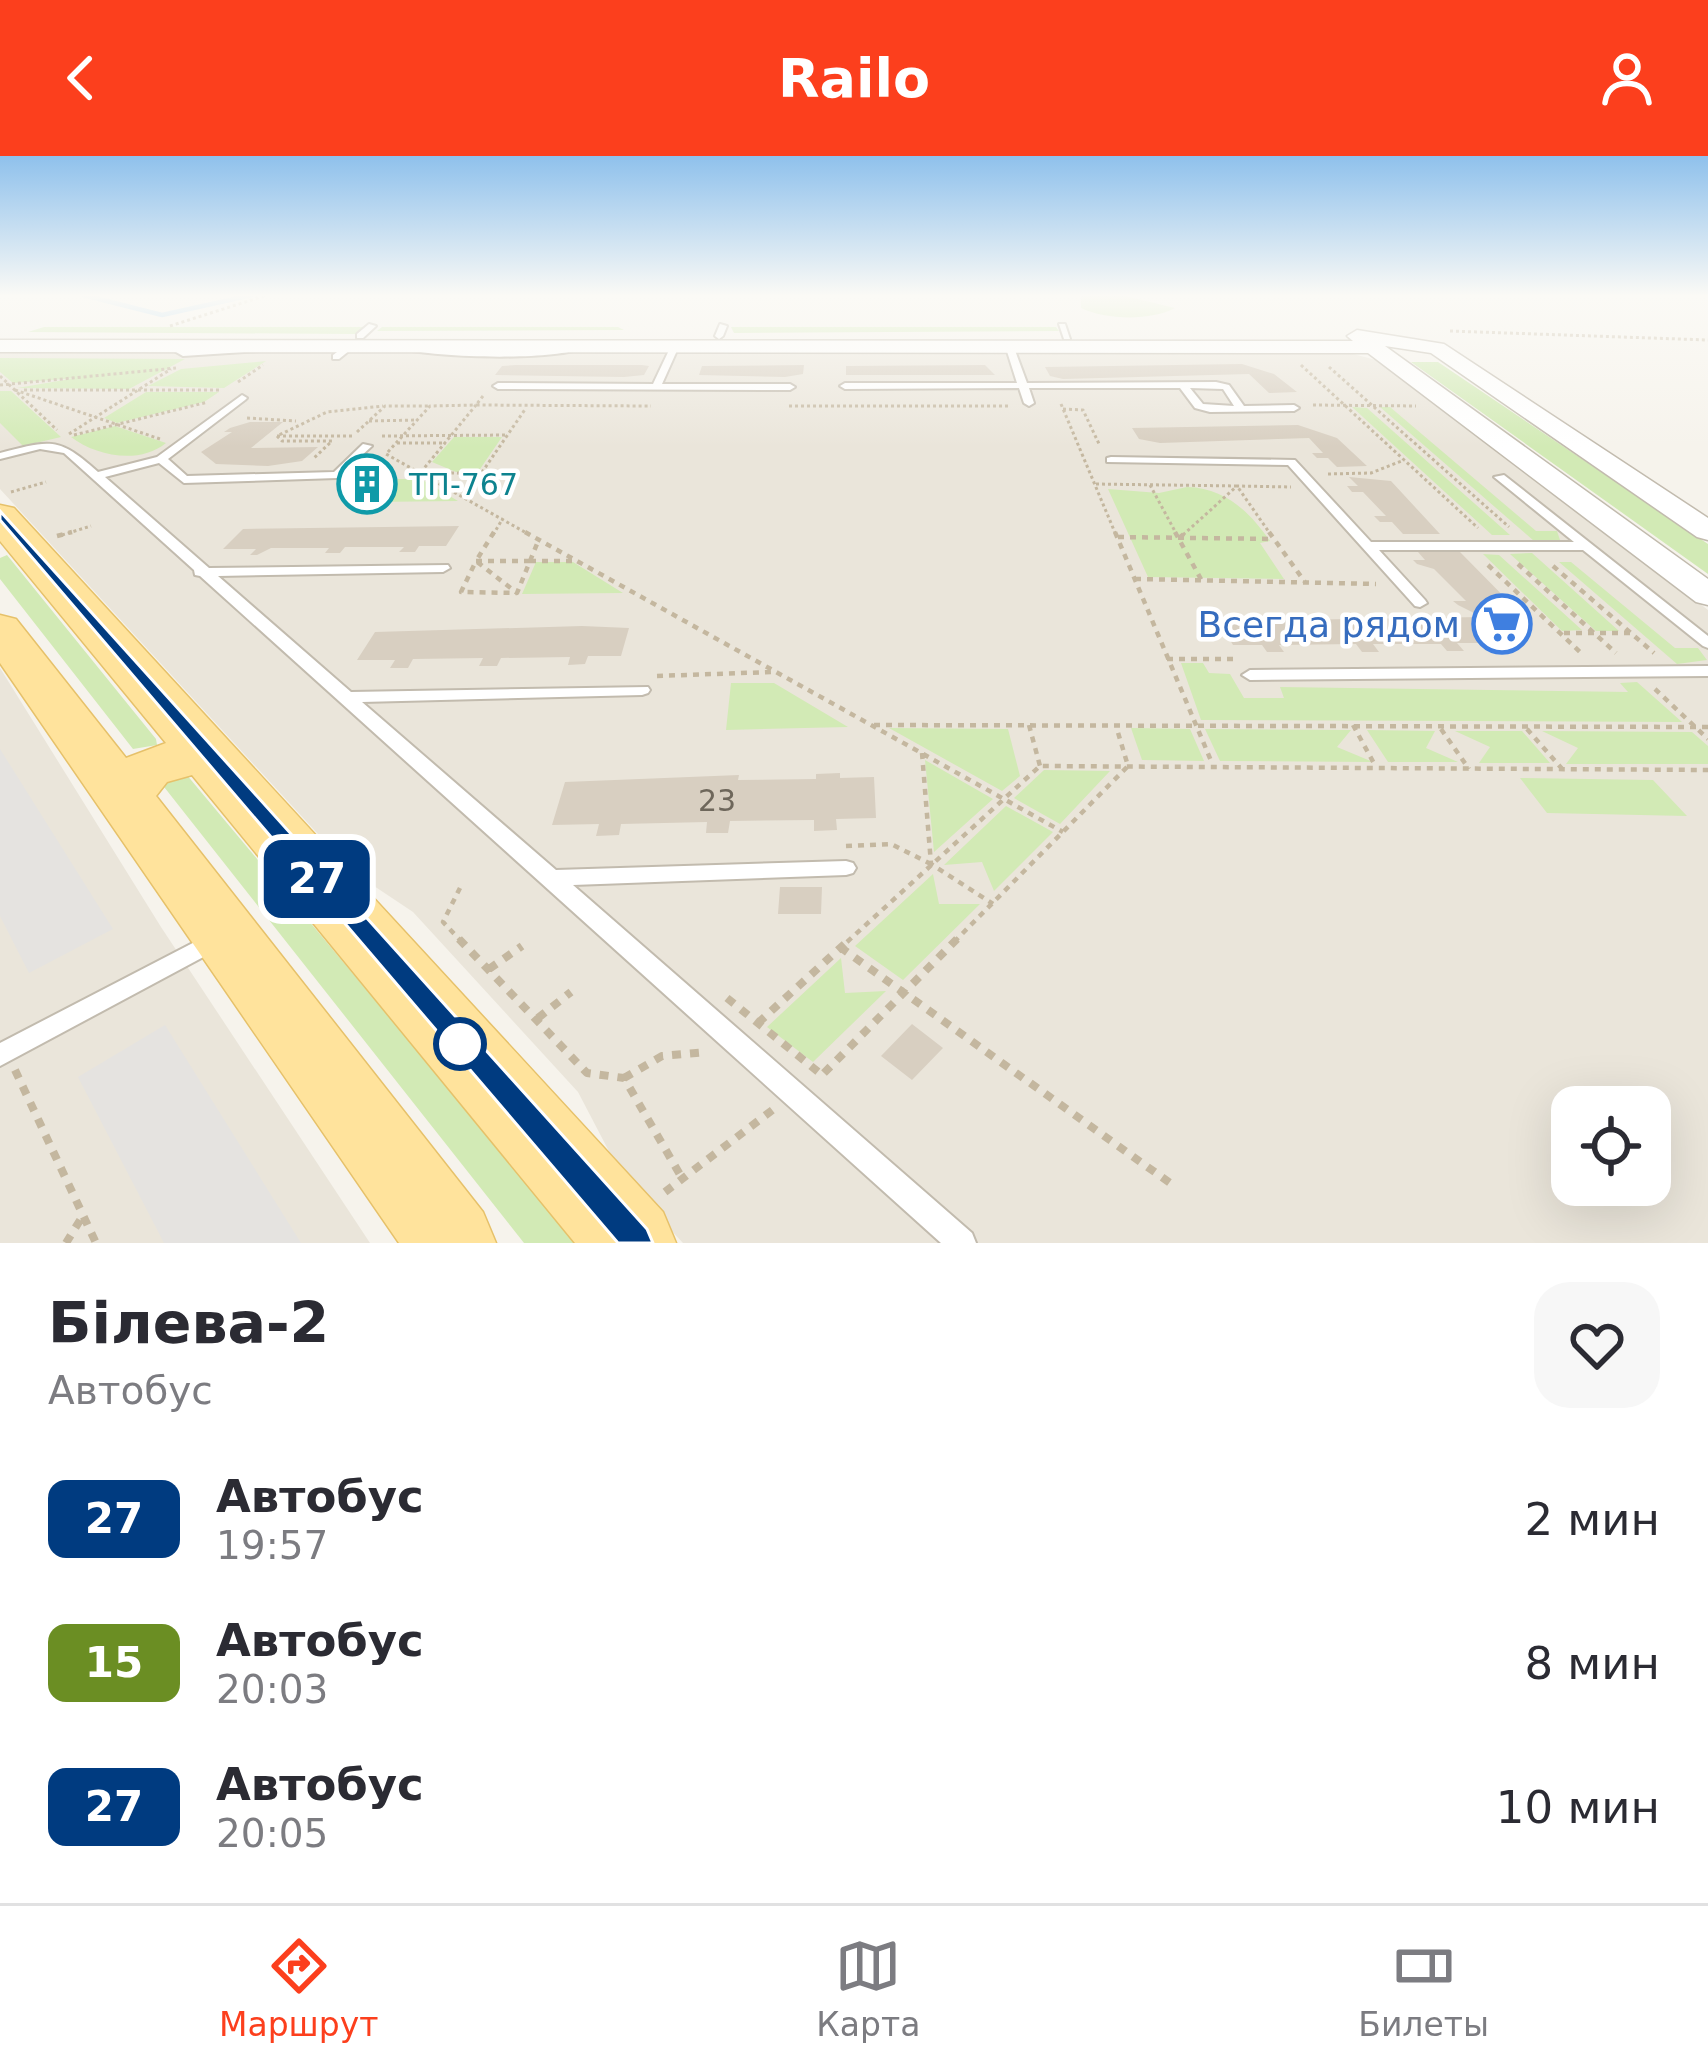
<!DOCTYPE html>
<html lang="ru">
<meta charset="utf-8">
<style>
:root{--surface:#fff;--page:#f7f7f7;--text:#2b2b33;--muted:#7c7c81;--line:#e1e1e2;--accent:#fc3f1d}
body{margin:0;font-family:"DejaVu Sans",sans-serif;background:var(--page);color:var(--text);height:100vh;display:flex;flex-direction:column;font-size:45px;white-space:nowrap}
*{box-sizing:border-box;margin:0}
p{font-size:39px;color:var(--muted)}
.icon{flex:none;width:66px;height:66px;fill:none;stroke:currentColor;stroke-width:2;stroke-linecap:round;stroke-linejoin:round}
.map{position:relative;height:1087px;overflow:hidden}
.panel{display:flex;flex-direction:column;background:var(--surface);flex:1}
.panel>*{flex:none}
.badge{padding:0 24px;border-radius:18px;font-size:42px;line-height:78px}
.buttons{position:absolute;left:1551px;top:930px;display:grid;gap:24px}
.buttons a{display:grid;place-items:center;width:120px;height:120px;border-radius:24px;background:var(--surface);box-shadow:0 12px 48px #0002;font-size:60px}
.map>.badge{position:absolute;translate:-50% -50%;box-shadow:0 0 0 6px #fff}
.round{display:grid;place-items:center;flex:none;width:126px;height:126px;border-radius:36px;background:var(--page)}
.overview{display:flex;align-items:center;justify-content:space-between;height:204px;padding:0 48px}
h1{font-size:57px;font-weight:800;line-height:90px}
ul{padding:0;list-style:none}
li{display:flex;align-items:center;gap:36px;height:144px;padding:0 48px}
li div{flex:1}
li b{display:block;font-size:45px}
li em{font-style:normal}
li .badge{min-width:132px;font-weight:700;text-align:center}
header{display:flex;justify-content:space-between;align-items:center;height:156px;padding:0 48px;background:var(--accent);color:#fff;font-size:54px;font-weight:800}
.tabs{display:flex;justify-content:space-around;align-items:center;height:168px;border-top:3px solid var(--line);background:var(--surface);font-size:33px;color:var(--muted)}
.tabs a{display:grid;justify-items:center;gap:6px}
.tabs .on{color:var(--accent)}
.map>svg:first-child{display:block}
.residential{fill:#eae5da;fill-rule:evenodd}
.green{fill:#d2eab5}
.parking{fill:#e5e3e0}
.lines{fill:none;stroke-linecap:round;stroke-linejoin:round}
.stream{stroke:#a9d4f2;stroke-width:4.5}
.building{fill:#d8cfc1}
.service-casing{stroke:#c2bbae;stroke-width:4}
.tertiary-casing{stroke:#c2bbae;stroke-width:3}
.primary-casing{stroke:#e6c16a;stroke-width:3}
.path-far2{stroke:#c4b79f;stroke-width:3;stroke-dasharray:3 3;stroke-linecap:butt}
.path-far1{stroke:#c4b79f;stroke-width:4.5;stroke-dasharray:6 6;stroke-linecap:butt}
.path{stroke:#c4b79f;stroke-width:8;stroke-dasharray:9 9;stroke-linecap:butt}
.service{fill:#fff;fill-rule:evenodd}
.tertiary{fill:#fff;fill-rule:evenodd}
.primary{fill:#ffe39c;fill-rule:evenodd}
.line{fill:#003b80;stroke:#fff;stroke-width:3}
.stop-dot{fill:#fff;stroke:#003b80;stroke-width:6}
.labels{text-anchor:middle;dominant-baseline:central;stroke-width:9;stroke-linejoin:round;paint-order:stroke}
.far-culture-label{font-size:30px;fill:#0d838f;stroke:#fff;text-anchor:start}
.number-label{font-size:30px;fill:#6e675b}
.shop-label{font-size:36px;fill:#366cbe;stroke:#fff;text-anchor:end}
</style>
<header><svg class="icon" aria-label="back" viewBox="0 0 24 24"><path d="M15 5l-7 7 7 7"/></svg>Railo<svg class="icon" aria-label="person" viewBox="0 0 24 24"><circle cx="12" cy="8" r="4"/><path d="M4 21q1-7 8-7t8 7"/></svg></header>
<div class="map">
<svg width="1708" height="1087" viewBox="0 0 1708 1087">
<rect width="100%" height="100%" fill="#f6f3ec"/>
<!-- residential -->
<path class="residential" d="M0 196H1346L1387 207 1708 454V1087H683L624 1024 578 936 413 756 353 716 0 333ZM1572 951H1650V1029H1572Z
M0 512 161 771 370 1087H0Z"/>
<!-- green -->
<path class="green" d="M1081 139H1121L1175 152C1151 165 1106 164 1081 152Z
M44 171H366L357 178 28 176Z
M382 171H618L624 174 377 175Z
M731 171H1056L1059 175 734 177Z
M0 202 185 203 129 233 17 232 76 222 13 227 0 216Z
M266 205 224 232 148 230 181 213Z
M1411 206H1438L1708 388V418Z
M0 235H11L61 281 23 290 0 267Z
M146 236H219L204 246 117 267 104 262Z
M1352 251 1367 252 1510 379H1492Z
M1380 251H1390L1536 375H1557L1560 384 1534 385Z
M115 270 166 287C139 309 96 300 71 281Z
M454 281H502L478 316H456L432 306Z
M390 323H421L458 345 372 346Z
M1187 331C1225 332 1249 355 1270 385L1260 387 1284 423 1148 421 1108 333 1159 337Z
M1532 397 1619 475H1596L1510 398Z
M1483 398 1499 399 1582 474 1562 475Z
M7 399 156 583 157 589 133 593 0 423V402Z
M536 406H573L623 437 522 438Z
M1559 406H1571L1675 492H1698L1707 504 1677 508Z
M1181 507H1203L1209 517 1230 518 1244 542H1284L1280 531 1628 536 1620 527 1637 526 1682 566 1201 564Z
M731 527H774L848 571 726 574Z
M889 572 1008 573 1020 620 1002 635Z
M1131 572 1190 573 1204 605 1142 604Z
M1205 573 1351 574 1337 591 1373 606 1220 605Z
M1367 574 1435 575 1426 592 1458 606H1388Z
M1455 575H1522L1550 607H1479L1490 591Z
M1542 575 1692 576 1708 590V608H1566L1578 592Z
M925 604 993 643 934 696Z
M181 612 578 1087H524L157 622Z
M1044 614 1110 615 1060 668 1014 642Z
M1520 622 1653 624 1687 660 1547 657Z
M1006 650 1053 676 994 735 982 706 944 709Z
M933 718 939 748H980L903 824 855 790Z
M841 802 845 837 886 835 813 906 767 871Z"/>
<!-- parking -->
<path class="parking" d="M0 593 113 773 29 817 0 760Z
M165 869 301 1087H164L78 921Z"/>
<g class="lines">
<!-- stream -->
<path class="stream" d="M83 139 162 159 252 139"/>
</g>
<!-- building -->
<path class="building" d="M1242 208 1274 218 1297 236 1269 237 1249 218 1063 223 1050 220 1045 211Z
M516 209H642L649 210 644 219 624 221 495 219 502 210Z
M804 209 803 218 785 221 699 219 702 210Z
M985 209 995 219H846V210Z
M250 266H283L251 292 318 291 302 305 268 310 216 308 201 296 232 276H224L230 272Z
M1298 269 1337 282 1367 310 1337 311 1328 302H1317L1312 297H1323L1309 282 1160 287 1139 283 1132 272Z
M1349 321 1391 325 1440 378H1403L1392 366H1380L1374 360H1386L1363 336H1352L1347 330H1358Z
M459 370 446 390H419L415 396H399L404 391H345L340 397H325L329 392H271L257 399H250L256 393H223L243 373Z
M1418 396H1460L1531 468 1494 474 1507 487H1457L1464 495H1447L1441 488H1373L1379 496H1362L1356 488 1279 489 1284 496H1267L1262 489H1233L1219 465 1482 461 1458 449 1453 445H1466L1434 413 1417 408 1413 404H1425Z
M582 470 629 472 621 500H588L585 508 568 509 570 501 501 502 497 510H479L483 502 413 503 408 512H390L395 504H357L375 476Z
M840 617V622L874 621 876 662 836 663 837 674 814 675V664L730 665 728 677H706L707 666 621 668 619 679 596 680 599 668 552 669 565 626 739 619 738 624 816 623V618Z
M780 731H822L821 758H778Z
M912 868 943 892 912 924 881 900Z"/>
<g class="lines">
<!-- service casing -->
<g class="service-casing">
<path id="service" d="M369 168 376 170 363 182H357V178Z
M720 168 727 170 723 180 719 183 715 180Z
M1059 168H1065L1070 183H1064Z
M1009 186 1013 189 1027 227 1216 226 1229 229 1244 250 1294 249 1299 252 1294 255 1210 256 1195 252 1180 232H1029L1034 247 1029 250 1024 247 1019 232 845 233 840 230 845 227H1017L1005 189ZM1190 232 1223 233 1234 250 1203 248Z
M172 187 185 194 259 189 263 192 259 195 183 200 169 192 168 190Z
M402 187 423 193 556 194 579 189 583 192C551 205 434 202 399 192V188Z
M675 187 679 190 662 228H790L795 231 790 234 498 233 493 230 498 227 653 228 671 190Z
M348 188 355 190 339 203H333V199Z
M242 239 247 242 245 244 168 303 187 320 334 316 363 288 372 290 337 322 184 327 159 307 105 321 209 412 448 409 450 412 443 416 218 420 351 536 648 531 650 534 648 537 642 539 362 546 556 714 846 705 853 707 856 712 853 717 846 719 573 729 972 1077 976 1087H941L200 420 195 419 194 414 64 297 40 293 0 303V297C51 284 58 280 98 316L157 301Z
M1111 301 1295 304 1371 386H1574L1494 321 1504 319 1708 480V492L1703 490 1583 394H1379L1425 444 1427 447 1420 451 1415 450 1288 309 1107 306V302Z
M1708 510V520L1250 524 1242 519 1250 514Z
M214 776 222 779 225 785 222 791 0 910V887Z"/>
</g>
<!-- tertiary casing -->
<g class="tertiary-casing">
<path id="tertiary" d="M1357 174 1444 188 1708 362V384L1697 381 1431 197 1385 190 1708 423V449L1696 446 1368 197 0 196V184L1353 185 1347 180Z"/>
</g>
<!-- primary casing -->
<g class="primary-casing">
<path id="primary" d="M0 349 14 352 663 1056 676 1087H575L192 619 167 626 156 640 483 1056 496 1087H399L0 507V459L16 463 126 602 166 587 0 385Z"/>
</g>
<!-- path-far2 -->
<path class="path-far2" d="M170 170 267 139
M1450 175 1708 184
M1301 209 1478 372
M1329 211 1509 371
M0 220 57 274
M238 226 263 209
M0 229 176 212
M15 234 160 283
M24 234H222
M483 240 476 249 651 250
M1061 248 1116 379
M1313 249 1416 250
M789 250H1011
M1063 253 1083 254 1100 290
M247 262 296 265
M369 265 417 264
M357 276 385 250H430
M69 278 171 213
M74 279 208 246
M277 280 282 285H332L313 303
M352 280H277L327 256 383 250
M382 280 508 279
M397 287H446
M421 316 476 249 430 250 386 298 530 379
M427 316 481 318
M1328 318 1371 317 1404 304
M1096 328 1237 330 1271 379
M1150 329 1177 379
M11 336 46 326
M465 341 526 252
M62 379 91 370
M493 379 503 362
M1183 379 1237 330 1291 331"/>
<!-- path-far1 -->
<path class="path-far1" d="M494 376 476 405 517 437
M525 376 1063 676
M1115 376 1212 607
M1175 376 1202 425
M1269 376 1305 426
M57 380 72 376
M1118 381 1274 383
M1179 382 1186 376
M476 405H530L517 437 461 436Z
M530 405H573
M530 405 539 383
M1518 408 1616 497
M1488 409 1580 496
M1553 410 1654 497
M1135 423 1376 428
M1564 477H1630
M1167 503H1238
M657 520 771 516
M1655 533 1708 583
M874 569 1708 571
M1029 569 1040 610
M1353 569 1376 611
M1441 573 1469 613
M1527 573 1563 614
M922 597 931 708 993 748
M846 690 891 688 931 708
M460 732 443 766 462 786
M847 786 1040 610 1708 614
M954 786 1128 610 1116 570"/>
<!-- path -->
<path class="path" d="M459 783 587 917 624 922 682 1022
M840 791 1170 1027
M489 813 522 790
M727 842 822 919
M538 862 571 836
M758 867 850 783
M15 914 96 1087
M824 917 957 783
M624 922 662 900 706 896
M665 1036 775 952
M66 1087 82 1061"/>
<!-- service -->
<use href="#service" class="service"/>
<!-- tertiary -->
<use href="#tertiary" class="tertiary"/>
<!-- primary -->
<use href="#primary" class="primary"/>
</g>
<!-- sky -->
<linearGradient id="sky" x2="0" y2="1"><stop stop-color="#8fc1ec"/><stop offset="0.48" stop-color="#fbfaf6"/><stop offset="1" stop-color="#fbfaf6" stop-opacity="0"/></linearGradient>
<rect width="1708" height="291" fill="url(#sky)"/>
<!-- line -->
<path class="line" d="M0 355 647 1073 653 1087H618L0 364Z"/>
<!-- icons -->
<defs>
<g id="building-ring" transform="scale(3)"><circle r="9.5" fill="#fff" stroke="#0f9aa8" stroke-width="1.5"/><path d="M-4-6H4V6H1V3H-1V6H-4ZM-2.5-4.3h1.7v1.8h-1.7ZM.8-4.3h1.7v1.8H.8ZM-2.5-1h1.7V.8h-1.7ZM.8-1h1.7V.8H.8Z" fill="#0f9aa8"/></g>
<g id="supermarket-ring" transform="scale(3)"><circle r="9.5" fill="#fff" stroke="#3f7fe0" stroke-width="1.5"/><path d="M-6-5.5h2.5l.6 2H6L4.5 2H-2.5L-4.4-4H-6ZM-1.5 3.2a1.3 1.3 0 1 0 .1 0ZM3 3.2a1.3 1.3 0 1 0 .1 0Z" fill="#3f7fe0"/></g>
</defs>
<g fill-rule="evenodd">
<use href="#building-ring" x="367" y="328"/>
<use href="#supermarket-ring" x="1502" y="468"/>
</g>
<!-- markers -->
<circle class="stop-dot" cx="460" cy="888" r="24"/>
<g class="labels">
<!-- far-culture labels -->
<g class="far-culture-label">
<text x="409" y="328">ТП-767</text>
</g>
<!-- number labels -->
<g class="number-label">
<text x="717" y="644">23</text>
</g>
<!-- shop labels -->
<g class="shop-label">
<text x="1460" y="468">Всегда рядом</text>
</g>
</g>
</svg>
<div class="buttons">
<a><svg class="icon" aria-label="locate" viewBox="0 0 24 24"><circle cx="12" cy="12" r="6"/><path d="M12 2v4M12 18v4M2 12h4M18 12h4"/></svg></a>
</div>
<b class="badge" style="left:317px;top:723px;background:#003b80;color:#fff">27</b>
</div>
<section class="panel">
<div class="overview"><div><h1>Білева-2</h1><p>Автобус</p></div><a class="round"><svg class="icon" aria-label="heart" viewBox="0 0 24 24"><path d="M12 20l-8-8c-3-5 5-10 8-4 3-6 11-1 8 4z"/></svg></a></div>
<ul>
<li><span class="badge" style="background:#003b80;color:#fff">27</span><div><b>Автобус</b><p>19:57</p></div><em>2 мин</em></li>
<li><span class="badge" style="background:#6b8e23;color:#fff">15</span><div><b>Автобус</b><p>20:03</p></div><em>8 мин</em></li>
<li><span class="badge" style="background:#003b80;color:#fff">27</span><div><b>Автобус</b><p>20:05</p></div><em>10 мин</em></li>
</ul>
</section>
<nav class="tabs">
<a class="on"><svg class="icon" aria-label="directions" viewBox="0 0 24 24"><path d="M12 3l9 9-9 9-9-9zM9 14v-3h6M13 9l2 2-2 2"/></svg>Маршрут</a>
<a><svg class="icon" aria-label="map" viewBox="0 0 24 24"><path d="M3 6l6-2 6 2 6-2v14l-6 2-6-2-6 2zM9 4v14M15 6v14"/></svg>Карта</a>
<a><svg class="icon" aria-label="tickets" viewBox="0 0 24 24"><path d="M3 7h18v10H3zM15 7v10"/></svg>Билеты</a>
</nav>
